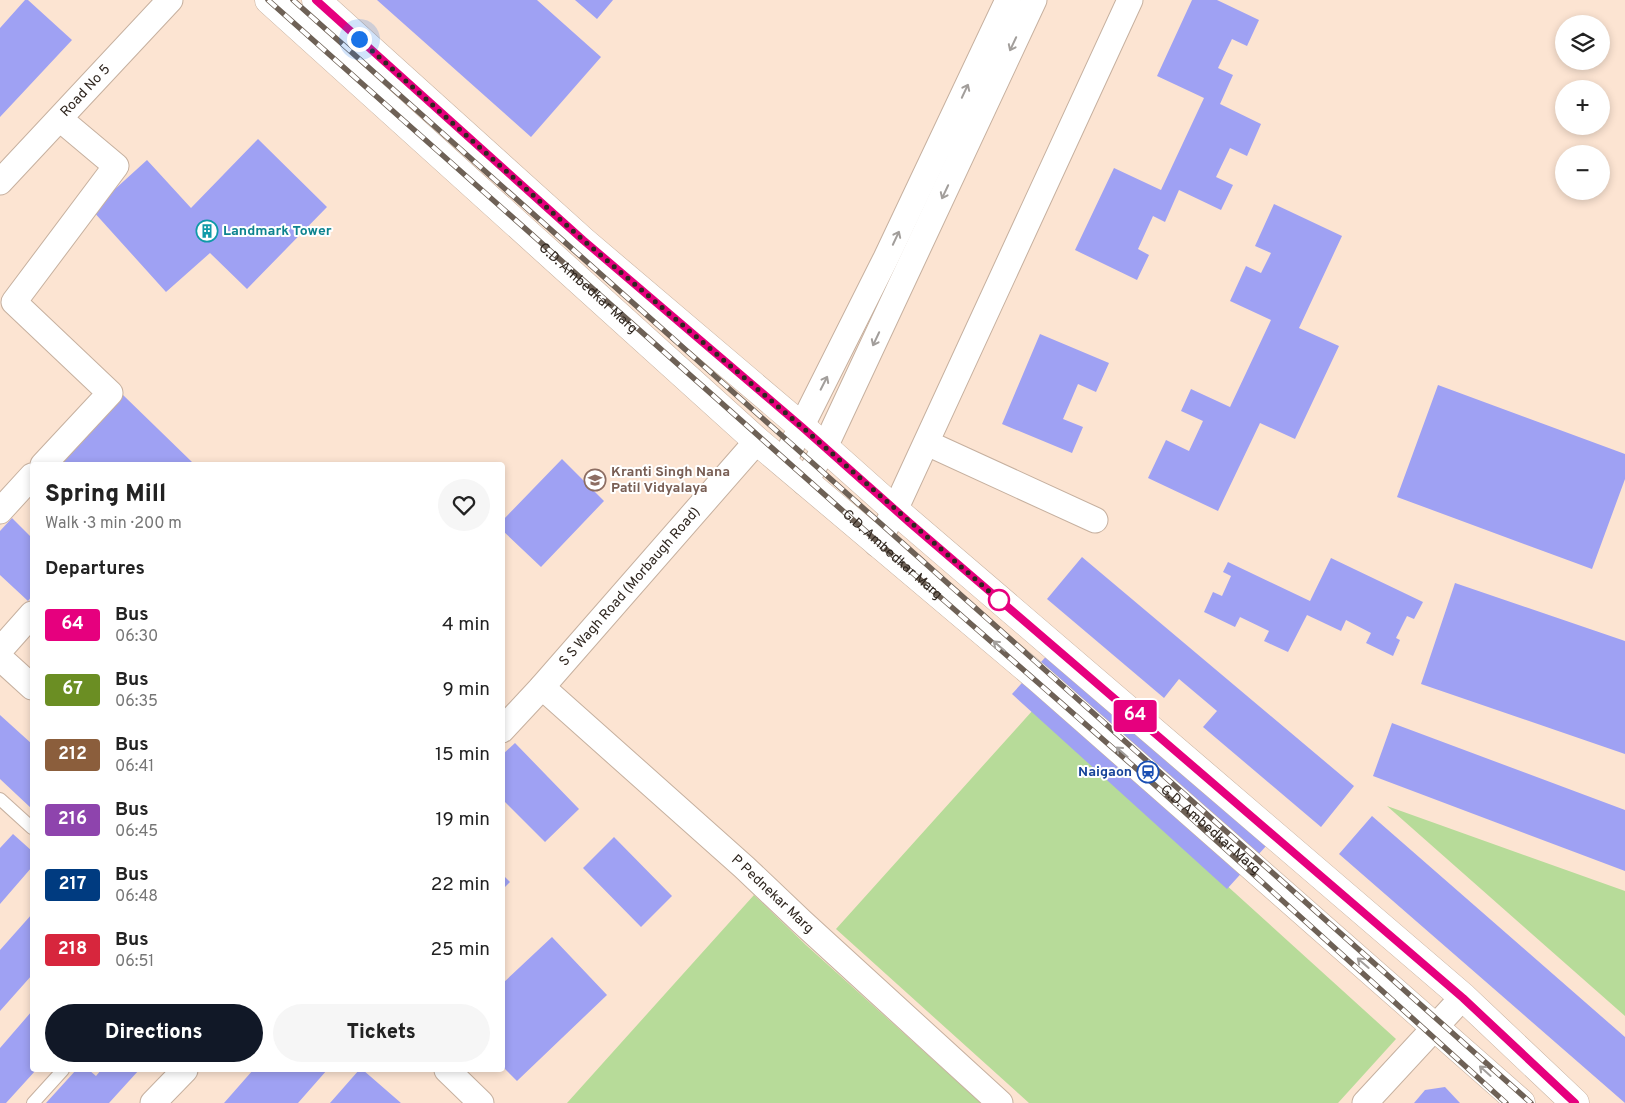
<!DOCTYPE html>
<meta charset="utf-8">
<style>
:root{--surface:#fff;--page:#f6f6f6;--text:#222;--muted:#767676;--accent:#111827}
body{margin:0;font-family:Overpass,sans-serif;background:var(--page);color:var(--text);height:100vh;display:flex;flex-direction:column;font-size:19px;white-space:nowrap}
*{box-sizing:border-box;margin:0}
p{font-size:16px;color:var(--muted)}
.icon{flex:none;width:28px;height:28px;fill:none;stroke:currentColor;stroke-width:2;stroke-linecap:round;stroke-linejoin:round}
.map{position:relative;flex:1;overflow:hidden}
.details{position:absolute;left:30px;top:462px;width:475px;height:610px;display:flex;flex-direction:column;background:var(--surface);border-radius:5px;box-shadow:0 2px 8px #0003}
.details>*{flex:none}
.badge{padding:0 10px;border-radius:4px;font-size:18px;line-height:32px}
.tools{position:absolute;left:1555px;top:15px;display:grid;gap:10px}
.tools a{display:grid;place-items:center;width:55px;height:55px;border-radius:50%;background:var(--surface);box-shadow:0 2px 8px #0003;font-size:25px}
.you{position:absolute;width:25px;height:25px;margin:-12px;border:4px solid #fff;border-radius:50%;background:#1a73e8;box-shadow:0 0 0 8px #1a73e833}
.map>.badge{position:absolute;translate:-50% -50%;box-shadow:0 0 0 2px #fff}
h2{padding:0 15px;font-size:19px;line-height:45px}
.round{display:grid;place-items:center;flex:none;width:52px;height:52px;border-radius:26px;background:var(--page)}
.overview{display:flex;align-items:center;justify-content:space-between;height:85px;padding:0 15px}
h1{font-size:24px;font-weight:800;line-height:38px}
.primary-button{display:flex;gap:10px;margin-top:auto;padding:10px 15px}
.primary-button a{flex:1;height:58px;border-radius:30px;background:var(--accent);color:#fff;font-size:20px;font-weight:800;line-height:58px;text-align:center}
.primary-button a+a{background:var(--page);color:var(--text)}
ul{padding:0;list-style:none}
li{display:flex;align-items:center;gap:15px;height:65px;padding:0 15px}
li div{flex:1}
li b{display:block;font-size:19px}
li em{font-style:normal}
li .badge{min-width:55px;font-weight:700;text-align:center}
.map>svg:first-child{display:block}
.green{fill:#b7db99}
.building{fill:#9fa1f3}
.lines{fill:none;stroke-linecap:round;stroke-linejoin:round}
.service-casing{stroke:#c6b09f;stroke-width:14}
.minor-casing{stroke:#c6b09f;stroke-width:27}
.secondary-casing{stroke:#c6b09f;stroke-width:29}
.service{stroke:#fff;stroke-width:12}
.minor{stroke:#fff;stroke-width:25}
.secondary{stroke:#fff;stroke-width:28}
.rail-casing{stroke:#6e6156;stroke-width:5.5}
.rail{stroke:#fff;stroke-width:4;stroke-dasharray:11;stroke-linecap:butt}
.oneway{stroke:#a29e9b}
.line-casing{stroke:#fff;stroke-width:11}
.line{stroke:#e6007e;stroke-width:8}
.walk{stroke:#302720;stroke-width:5;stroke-dasharray:0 9}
.stop-dot{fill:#fff;stroke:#e6007e;stroke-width:2.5}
.labels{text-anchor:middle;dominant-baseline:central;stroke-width:4;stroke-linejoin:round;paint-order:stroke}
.street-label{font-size:14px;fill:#302720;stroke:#fff}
.culture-label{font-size:14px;font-weight:bold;fill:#0d838f;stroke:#fff;text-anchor:start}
.education-label{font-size:14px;font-weight:bold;fill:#785e54;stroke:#fff;text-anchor:start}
.transit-label{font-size:14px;font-weight:bold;fill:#164399;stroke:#fff;text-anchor:end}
</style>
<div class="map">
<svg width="1625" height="1103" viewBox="0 0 1625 1103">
<rect width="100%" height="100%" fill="#fce4d2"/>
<!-- green -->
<path class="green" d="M1033 710 1396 1039 1338 1103H1029L836 929Z
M1387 806 1625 891V1016Z
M754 895 806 945 981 1103H567Z"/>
<!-- building -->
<path class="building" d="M25 0H28L72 40 0 117V28Z
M377 0H537L601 57 531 137Z
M575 0H613L597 19Z
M1192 0H1217L1259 20 1247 46 1232 39 1218 68 1233 75 1220 104 1261 124 1247 156 1230 148 1216 177 1233 185 1221 210 1179 190 1165 222 1153 216 1138 249 1149 255 1137 280 1075 250 1114 168 1161 190 1204 98 1157 76Z
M258 139 327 207 247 289 210 253 166 292 92 210 147 160 191 208Z
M1274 204 1342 236 1299 328 1339 346 1295 439 1260 423 1218 511 1148 478 1166 440 1189 451 1203 421 1181 411 1191 389 1230 407 1271 320 1230 301 1246 266 1261 273 1271 253 1255 246Z
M1040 334 1109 363 1096 392 1078 384 1063 419 1083 427 1072 453 1002 424Z
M1438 385 1625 454V479L1592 569 1397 497Z
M122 394 192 462 189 465H59Z
M562 459 604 501 541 567 502 530V521Z
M12 518 32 538V596L28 601 0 575V531Z
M1082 557 1354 786 1321 827 1203 727 1217 711 1179 679 1164 698 1047 599Z
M1331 558 1423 602 1414 619 1407 616 1396 638 1400 640 1393 656 1366 643 1371 633 1346 620 1341 631 1307 615 1288 652 1264 641 1269 631 1240 617 1235 627 1204 612 1213 592 1222 596 1231 576 1223 572 1228 562 1310 601Z
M1455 583 1625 641V754L1421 684Z
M1061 640 1276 835 1227 889 1012 694Z
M0 715 32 744V809L0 779Z
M1392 723 1625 810V871L1373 776Z
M515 743 579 809 545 842 502 799V755Z
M1372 816 1625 1037V1103L1339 854Z
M13 834 32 851V867L0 904V848Z
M614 837 672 896 641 927 583 868Z
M502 874 510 882 502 890Z
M32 914V975L0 1011V950Z
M552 937 607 995 517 1081 502 1066V984Z
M32 1011V1070H36L6 1103H0V1048Z
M76 1070H89L96 1076 101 1070H139L109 1103H46Z
M253 1070H327L298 1103H224Z
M359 1070H363L401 1103H330Z
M1445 1087 1460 1103H1414L1425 1090Z"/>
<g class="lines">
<!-- service casing -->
<g class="service-casing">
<path id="service" d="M0 799 32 828
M33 1103 63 1070"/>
</g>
<!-- minor casing -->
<g class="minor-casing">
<g id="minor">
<path id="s1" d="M0 182 170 0"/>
<path d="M927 443 1095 520"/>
<path d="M783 463 886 258 1008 0"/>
<path d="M43 465 110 393 14 302 116 166 60 119"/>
<path d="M805 483 825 447 1034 0"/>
<path d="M0 511 32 476"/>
<path d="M877 544 895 510 1130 0"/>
<path d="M0 650 32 614"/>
<path d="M0 658 32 687"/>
<path id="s2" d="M542 687 744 867 802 922 1000 1103"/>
<path id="s3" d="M502 730 542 687 757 441"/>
<path d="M447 1070 481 1103"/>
<path d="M153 1103 185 1070"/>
<path d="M1365 1103 1463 997"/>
</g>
</g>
<!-- secondary casing -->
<g class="secondary-casing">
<g id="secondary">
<path id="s4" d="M269 0 757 441 1038 678 1521 1103"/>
<path d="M316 0 583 241 802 427 895 510 1463 997 1575 1103"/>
</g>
</g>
<!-- service -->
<use href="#service" class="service"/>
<!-- minor -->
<use href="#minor" class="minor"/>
<!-- secondary -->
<use href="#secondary" class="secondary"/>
<!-- rail casing -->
<g class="rail-casing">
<g id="rail">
<path id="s5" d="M268 0 915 575 1147 778 1506 1103"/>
<path d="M293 0 1531 1103"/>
</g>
</g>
<!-- rail -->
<use href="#rail" class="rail"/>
</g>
<!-- one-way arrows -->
<defs><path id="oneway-shaft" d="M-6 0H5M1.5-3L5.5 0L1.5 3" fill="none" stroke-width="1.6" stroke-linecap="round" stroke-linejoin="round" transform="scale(1.25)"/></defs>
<g class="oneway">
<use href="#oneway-shaft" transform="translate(1013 44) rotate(115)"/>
<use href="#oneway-shaft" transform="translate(965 91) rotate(-65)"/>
<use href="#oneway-shaft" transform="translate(945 192) rotate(115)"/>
<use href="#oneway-shaft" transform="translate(896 238) rotate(-65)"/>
<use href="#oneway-shaft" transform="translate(876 339) rotate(115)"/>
<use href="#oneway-shaft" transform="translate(824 383) rotate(-63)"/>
<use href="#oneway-shaft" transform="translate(999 646) rotate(-140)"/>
<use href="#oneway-shaft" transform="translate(1122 752) rotate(-139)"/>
<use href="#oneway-shaft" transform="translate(1363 963) rotate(-139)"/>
<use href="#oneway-shaft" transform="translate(1485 1071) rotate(-138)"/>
</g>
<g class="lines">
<!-- line casing -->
<g class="line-casing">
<path id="line" d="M316 0 583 240 802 427 910 523 1463 998 1575 1103"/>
</g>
<!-- line -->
<use href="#line" class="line"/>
<!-- walk -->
<path class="walk" d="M359 39 583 240 802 427 999 600"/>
</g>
<!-- icons -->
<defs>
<g id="building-ring" transform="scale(1.125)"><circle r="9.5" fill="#fff" stroke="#0f9aa8" stroke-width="1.5"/><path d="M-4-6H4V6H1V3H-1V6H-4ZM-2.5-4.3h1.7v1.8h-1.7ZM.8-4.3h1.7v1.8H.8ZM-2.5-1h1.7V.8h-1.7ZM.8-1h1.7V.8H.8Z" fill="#0f9aa8"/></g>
<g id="school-ring" transform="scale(1.125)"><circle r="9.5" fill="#fff" stroke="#8d6e63" stroke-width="1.5"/><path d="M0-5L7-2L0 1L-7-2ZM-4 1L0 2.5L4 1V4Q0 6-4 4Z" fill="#8d6e63"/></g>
<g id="station-ring" transform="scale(1.125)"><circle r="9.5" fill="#fff" stroke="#1a4fb4" stroke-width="1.5"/><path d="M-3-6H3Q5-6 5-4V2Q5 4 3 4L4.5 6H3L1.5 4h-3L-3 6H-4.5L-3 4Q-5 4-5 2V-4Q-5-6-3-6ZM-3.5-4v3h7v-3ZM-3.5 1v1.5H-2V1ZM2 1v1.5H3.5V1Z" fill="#1a4fb4"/></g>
</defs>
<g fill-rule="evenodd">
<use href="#building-ring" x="207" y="231"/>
<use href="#school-ring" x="595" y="480"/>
<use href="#station-ring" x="1148" y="772"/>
</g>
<!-- markers -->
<circle class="stop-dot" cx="999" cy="600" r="10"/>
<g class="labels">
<!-- street labels -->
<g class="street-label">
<text stroke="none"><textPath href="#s1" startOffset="125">Road No 5</textPath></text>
<text stroke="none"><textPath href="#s4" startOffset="430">G.D. Ambedkar Marg</textPath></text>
<text stroke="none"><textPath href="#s5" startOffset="835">G.D. Ambedkar Marg</textPath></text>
<text stroke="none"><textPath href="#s3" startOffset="192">S S Wagh Road (Morbaugh Road)</textPath></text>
<text stroke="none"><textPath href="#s4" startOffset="1255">G.D. Ambedkar Marg</textPath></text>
<text stroke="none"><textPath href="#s2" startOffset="310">P Pednekar Marg</textPath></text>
</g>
<!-- culture labels -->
<g class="culture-label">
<text x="223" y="231">Landmark Tower</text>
</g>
<!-- education labels -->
<g class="education-label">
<text x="611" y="472">Kranti Singh Nana<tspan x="611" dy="16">Patil Vidyalaya</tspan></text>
</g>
<!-- transit labels -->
<g class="transit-label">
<text x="1132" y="772">Naigaon</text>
</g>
</g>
</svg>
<div class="tools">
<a><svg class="icon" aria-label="layers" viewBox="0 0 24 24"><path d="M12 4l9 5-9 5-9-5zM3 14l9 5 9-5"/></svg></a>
<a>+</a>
<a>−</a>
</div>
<div class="you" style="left:359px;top:39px"></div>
<b class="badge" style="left:1135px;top:716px;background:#e6007e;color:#fff">64</b>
<section class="details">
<div class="overview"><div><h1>Spring Mill</h1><p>Walk · 3 min · 200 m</p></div><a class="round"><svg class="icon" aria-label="heart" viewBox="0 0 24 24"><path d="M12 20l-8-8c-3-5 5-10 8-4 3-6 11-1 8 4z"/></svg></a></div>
<h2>Departures</h2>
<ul>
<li><span class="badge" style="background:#e6007e;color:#fff">64</span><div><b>Bus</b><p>06:30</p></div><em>4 min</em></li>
<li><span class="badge" style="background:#6b8e23;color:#fff">67</span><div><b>Bus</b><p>06:35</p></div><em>9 min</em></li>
<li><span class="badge" style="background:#8b5e3c;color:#fff">212</span><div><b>Bus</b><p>06:41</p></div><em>15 min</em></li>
<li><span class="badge" style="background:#8e44ad;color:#fff">216</span><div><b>Bus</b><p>06:45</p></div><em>19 min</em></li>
<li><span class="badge" style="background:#003b80;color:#fff">217</span><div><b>Bus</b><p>06:48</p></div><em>22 min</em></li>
<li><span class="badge" style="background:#d7263d;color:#fff">218</span><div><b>Bus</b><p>06:51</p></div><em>25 min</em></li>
</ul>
<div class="primary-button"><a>Directions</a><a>Tickets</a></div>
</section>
</div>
